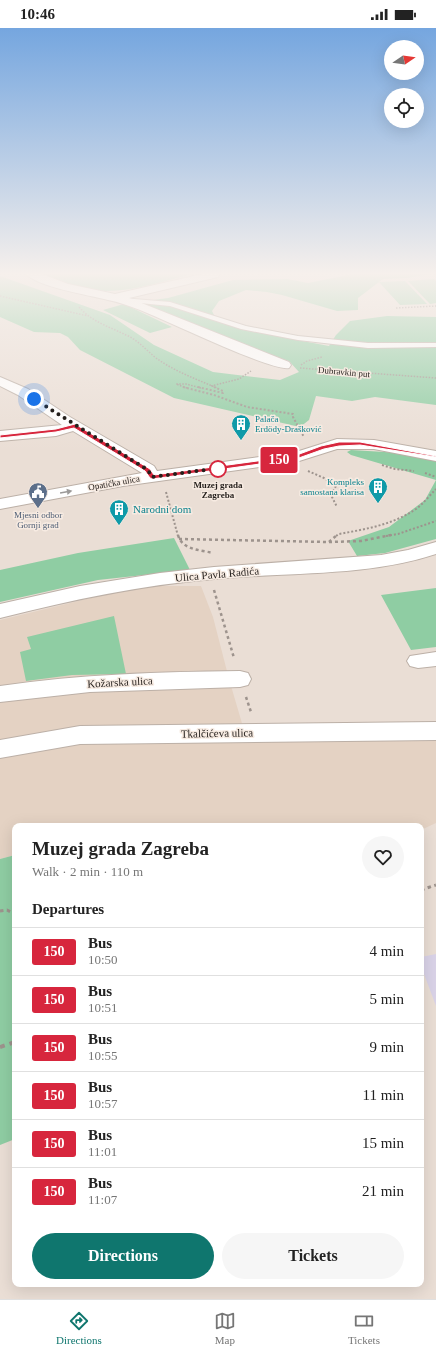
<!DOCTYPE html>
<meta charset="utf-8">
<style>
:root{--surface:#fff;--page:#f6f6f6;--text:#222;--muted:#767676;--line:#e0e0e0;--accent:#0f766e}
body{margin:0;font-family:Georgia,serif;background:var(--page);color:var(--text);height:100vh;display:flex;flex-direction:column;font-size:15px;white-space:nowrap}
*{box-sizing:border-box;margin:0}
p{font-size:13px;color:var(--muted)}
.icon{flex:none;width:22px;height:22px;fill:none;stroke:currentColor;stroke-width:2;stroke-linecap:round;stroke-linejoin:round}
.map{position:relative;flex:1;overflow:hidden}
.side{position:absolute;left:12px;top:795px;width:412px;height:464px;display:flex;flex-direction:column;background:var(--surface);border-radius:8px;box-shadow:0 4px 16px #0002}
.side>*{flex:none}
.badge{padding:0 8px;border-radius:3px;font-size:14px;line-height:26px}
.needle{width:26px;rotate:77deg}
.tools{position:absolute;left:384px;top:12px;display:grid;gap:8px}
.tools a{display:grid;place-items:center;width:40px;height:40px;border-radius:50%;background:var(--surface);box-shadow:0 4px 16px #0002;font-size:20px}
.you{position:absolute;width:20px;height:20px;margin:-10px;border:3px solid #fff;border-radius:50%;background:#1a73e8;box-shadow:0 0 0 6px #1a73e833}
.map>.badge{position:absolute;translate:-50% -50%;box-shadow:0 0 0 2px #fff}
h2{padding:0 20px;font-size:15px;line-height:36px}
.round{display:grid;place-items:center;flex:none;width:42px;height:42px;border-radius:21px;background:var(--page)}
.overview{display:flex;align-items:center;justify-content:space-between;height:68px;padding:0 20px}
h1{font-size:19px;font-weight:700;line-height:30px}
.primary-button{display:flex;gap:8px;margin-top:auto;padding:8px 20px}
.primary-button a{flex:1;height:46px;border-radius:24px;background:var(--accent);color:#fff;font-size:16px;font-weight:700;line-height:46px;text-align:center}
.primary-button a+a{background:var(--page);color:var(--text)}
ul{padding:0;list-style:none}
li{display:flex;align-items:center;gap:12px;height:48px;padding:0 20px;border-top:1px solid var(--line)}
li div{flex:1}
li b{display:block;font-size:15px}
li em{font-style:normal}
li .badge{min-width:44px;font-weight:700;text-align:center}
.status{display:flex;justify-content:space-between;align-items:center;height:28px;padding:0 20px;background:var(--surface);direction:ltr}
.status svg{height:11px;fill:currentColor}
.tab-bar{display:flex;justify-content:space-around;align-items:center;height:56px;border-top:1px solid var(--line);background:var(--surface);font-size:11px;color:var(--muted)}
.tab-bar a{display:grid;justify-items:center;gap:2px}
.tab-bar .selected{color:var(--accent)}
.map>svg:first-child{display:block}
.built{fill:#e4d2c3}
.education{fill:#dad3e8}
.green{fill:#8fcda3}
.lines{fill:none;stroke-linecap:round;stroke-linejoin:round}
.lane-casing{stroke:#bcb0a7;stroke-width:2}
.street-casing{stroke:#bcb0a7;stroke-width:2}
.path-far4{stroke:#9d938d;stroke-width:1.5;stroke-dasharray:1.5 1.5;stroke-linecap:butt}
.path-far3{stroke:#9d938d;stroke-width:2;stroke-dasharray:2 2;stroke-linecap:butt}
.path-far2{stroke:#9d938d;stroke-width:2.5;stroke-dasharray:3 3;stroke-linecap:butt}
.path-far1{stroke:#9d938d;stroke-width:3;stroke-dasharray:3.5 3.5;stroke-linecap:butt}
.path{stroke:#9d938d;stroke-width:4;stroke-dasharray:5 5;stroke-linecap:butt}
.lane{fill:#fff;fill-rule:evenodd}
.street{fill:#fff;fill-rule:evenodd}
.oneway{fill:#9c9a99}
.line{fill:#d7263d;stroke:#fff}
.walk{stroke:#241f1c;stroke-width:4;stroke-dasharray:0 7.2}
.stop-dot{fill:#fff;stroke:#d7263d;stroke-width:2}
.labels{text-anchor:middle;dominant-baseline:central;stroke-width:3;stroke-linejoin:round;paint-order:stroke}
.far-street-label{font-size:9px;fill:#241f1c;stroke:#f7ebe2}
.far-culture-label{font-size:9px;fill:#0d838f;stroke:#f7ebe2;text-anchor:start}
.far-stop-label{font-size:9px;font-weight:bold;fill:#241f1c;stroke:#f7ebe2}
.far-service-label{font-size:9px;fill:#4e5e75;stroke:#f7ebe2}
.culture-label{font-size:11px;fill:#0d838f;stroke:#f7ebe2;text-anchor:start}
.street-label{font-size:11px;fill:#241f1c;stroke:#f7ebe2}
</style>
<div class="status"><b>10:46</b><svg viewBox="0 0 49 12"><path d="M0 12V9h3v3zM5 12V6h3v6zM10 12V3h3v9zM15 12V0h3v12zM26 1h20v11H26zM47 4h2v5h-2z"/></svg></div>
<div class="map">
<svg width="436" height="1271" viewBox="0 0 436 1271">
<rect width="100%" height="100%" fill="#eaded5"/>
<!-- built -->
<path class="built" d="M156 558H201L213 589 229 651 246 709 436 710V795L421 802V798H15V827L0 831V592L103 567Z"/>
<!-- education -->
<path class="education" d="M436 926V978L421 938V929Z"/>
<!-- green -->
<path class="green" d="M42 245H196C157 255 120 269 79 260 66 257 54 250 42 245Z
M358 245H436L407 250 383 251 379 254 405 253 427 276 400 277 379 254 358 270V282L337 283 282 267 267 264 246 262 219 273 212 283 217 293 255 304 329 318 336 307 350 293 387 288 436 289V377L375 369 352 373 316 368 309 392 300 399 174 370 80 322 68 309 60 305 34 304 0 289V248L110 287 154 317 213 344 280 352 299 344 289 333 259 324 139 274 168 270 233 252 287 251 308 255Z
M434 251 436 253V275L430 276 408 253Z
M124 276 172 299 150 305 103 282Z
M351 422 401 425 436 432V511L385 525 357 528 348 513 389 499 425 472 436 452 351 427 347 424Z
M174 510 190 542 98 552 0 574V542L78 525Z
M436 560V619L411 622 381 567Z
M114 588 126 646 72 647 26 653 20 624 31 621 27 609Z
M15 827V1111L0 1117V831Z"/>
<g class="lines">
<!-- lane casing -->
<g class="lane-casing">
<path id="lane" d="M122 270 170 274 246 298 298 308 368 315H436V319L368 320 298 312 241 301 170 278 120 273 119 272Z"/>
</g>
<!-- street casing -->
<g class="street-casing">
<path id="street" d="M25 245H39L68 256 115 266 207 245H218L219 247 218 249 129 270 289 334 291 337 289 340C272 344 164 291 140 282 129 278 119 274 108 272 89 267 37 259 25 245Z
M0 349 28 361 70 389 154 438 157 443 296 424 337 411 374 412 436 423V433L374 421H337L296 434 123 458 0 481V471L142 445 73 403 56 408 0 413V403L62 397 18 367 0 358Z
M436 514V526C367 549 286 544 214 551 142 557 71 572 0 590V576L80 558 160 545 214 539 381 527 408 522Z
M436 624V638L418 640 410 638 407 633 410 628Z
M240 643 248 645 251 651 248 657 240 659 90 664 0 674V658C80 646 160 644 240 643Z
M436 694V712L80 716 0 730V712L80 698Z"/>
</g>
<!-- path-far4 -->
<path class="path-far4" d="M0 268 88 288
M79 279C92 294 110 299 126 307 138 312 146 322 156 330 174 343 196 351 217 360
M396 280 436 278
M301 337 307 333 322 329
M300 340 436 350
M211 358 239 351 251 343
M187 360 176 356H186L201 360"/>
<!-- path-far3 -->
<path class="path-far3" d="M183 359 214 367 247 379 293 386V389L304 409
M198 359 223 365V363L214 359
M382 437 395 441 414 443
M308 443 324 450 336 458 331 467 337 479
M425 445 436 449
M166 464 178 508
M336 508 339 506C366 501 392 497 416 481 423 476 430 467 436 461
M386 508 398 506 436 493"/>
<!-- path-far2 -->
<path class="path-far2" d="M178 507C182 522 201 522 213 525
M179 511 329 514 361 513 391 507
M329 514 337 507
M214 562 234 630
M246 669 251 684"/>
<!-- path-far1 -->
<path class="path-far1" d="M421 862 436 857
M0 883 7 882 15 886"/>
<!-- path -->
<path class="path" d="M0 1019 15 1014"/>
<!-- lane -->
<use href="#lane" class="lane"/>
<!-- street -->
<use href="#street" class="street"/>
</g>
<!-- one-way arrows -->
<defs><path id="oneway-solid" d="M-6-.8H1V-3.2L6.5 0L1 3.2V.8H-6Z"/></defs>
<use class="oneway" href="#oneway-solid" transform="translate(66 464) rotate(-10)"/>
<!-- sky -->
<linearGradient id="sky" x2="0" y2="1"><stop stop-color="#75a6df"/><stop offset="0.58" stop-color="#f6f0ec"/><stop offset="1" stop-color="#f6f0ec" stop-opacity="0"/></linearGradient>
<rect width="436" height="423" fill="url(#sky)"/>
<!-- line -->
<path class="line" d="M75 396 150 441 154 447 294 428 321 418 339 414H360L436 428V429L360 417 339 418 324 421 296 431 152 451 150 450 145 443 74 400 56 404 0 410V407L56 401Z"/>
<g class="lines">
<!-- walk -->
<path class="walk" d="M34 371 148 442 152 449 220 440 218 441"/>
</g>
<!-- icons -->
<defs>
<g id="building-pin" transform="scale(1)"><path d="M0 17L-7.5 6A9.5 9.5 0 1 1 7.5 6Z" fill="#0f9aa8" stroke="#f7ebe2"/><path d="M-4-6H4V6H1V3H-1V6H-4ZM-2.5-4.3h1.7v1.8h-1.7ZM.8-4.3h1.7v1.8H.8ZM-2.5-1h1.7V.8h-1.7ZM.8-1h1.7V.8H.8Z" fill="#fff"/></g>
<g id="civic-pin" transform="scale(1)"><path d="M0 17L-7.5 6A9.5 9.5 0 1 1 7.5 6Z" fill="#5c6f8a" stroke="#f7ebe2"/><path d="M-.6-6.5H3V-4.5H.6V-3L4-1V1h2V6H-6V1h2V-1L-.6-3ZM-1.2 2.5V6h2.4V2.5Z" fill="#fff"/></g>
</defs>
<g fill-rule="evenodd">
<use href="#building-pin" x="241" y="396"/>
<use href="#building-pin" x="378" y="459"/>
<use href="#civic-pin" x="38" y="464"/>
<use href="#building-pin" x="119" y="481"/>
</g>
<!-- markers -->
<circle class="stop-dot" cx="218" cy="441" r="8"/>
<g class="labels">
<!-- far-street labels -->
<g class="far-street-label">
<text transform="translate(344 344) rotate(5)">Dubravkin put</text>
<text transform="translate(114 455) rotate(-10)">Opatička ulica</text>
</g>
<!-- far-culture labels -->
<g class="far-culture-label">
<text x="255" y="391">Palača<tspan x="255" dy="10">Erdödy-Drašković</tspan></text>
<text x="364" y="454" text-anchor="end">Kompleks<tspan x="364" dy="10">samostana klarisa</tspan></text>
</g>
<!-- far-stop labels -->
<g class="far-stop-label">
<text x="218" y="457">Muzej grada<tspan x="218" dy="10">Zagreba</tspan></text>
</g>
<!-- far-service labels -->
<g class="far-service-label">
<text x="38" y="487">Mjesni odbor<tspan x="38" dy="10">Gornji grad</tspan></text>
</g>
<!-- culture labels -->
<g class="culture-label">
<text x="133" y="481">Narodni dom</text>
</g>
<!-- street labels -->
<g class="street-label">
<text transform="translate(217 546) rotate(-5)">Ulica Pavla Radića</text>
<text transform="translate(120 654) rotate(-3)">Kožarska ulica</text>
<text transform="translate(217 705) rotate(-1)">Tkalčićeva ulica</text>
</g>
</g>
</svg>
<div class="tools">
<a><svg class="needle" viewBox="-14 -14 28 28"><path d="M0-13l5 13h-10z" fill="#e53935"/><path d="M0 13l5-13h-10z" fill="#767676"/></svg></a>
<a><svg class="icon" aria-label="locate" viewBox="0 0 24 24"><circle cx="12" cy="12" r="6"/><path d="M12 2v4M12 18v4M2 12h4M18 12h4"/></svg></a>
</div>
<div class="you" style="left:34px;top:371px"></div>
<b class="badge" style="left:279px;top:432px;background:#d7263d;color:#fff">150</b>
<section class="side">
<div class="overview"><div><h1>Muzej grada Zagreba</h1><p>Walk · 2 min · 110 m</p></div><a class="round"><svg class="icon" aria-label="heart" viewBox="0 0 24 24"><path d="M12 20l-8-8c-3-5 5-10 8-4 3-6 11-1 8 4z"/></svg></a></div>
<h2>Departures</h2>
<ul>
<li><span class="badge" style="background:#d7263d;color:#fff">150</span><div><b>Bus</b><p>10:50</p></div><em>4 min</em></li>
<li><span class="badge" style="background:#d7263d;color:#fff">150</span><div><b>Bus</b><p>10:51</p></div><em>5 min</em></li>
<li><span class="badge" style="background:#d7263d;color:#fff">150</span><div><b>Bus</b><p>10:55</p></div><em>9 min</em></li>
<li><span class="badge" style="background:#d7263d;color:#fff">150</span><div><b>Bus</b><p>10:57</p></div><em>11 min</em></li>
<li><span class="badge" style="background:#d7263d;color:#fff">150</span><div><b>Bus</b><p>11:01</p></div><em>15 min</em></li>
<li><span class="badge" style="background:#d7263d;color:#fff">150</span><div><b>Bus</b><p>11:07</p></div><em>21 min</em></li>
</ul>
<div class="primary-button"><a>Directions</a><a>Tickets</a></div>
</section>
</div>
<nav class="tab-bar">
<a class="selected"><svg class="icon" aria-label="directions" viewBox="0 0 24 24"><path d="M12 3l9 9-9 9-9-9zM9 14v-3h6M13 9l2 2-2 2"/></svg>Directions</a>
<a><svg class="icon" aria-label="map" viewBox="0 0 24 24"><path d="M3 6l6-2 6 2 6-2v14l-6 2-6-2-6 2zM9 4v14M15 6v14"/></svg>Map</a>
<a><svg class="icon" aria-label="tickets" viewBox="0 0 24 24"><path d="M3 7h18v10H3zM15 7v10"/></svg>Tickets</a>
</nav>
